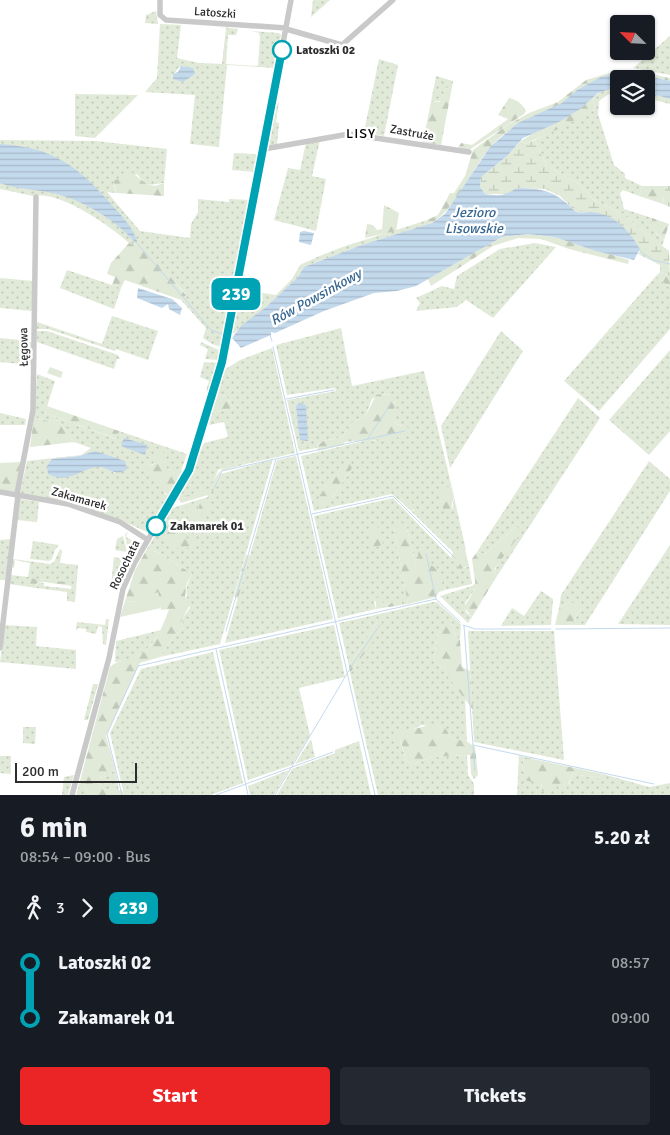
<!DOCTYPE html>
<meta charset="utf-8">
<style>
:root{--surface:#171b24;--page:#242831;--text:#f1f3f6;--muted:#9ea1a6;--accent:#eb2526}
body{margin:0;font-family:Signika,sans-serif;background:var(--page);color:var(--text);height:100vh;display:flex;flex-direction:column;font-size:19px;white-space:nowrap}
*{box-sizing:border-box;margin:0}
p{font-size:16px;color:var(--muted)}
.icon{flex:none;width:28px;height:28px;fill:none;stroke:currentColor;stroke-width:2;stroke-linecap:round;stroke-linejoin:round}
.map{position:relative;height:795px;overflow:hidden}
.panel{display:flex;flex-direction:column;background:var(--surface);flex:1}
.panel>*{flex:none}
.badge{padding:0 10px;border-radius:8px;font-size:18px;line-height:32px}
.needle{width:32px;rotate:294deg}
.tools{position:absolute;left:610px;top:15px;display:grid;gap:10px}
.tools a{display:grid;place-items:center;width:45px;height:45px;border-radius:5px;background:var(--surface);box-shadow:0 1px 4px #0004;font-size:25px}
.scale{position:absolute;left:15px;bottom:12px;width:122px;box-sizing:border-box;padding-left:5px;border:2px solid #2c2c2c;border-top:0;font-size:14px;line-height:18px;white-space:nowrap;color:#2c2c2c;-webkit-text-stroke:4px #fff;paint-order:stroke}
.map>.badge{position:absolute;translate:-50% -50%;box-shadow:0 0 0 2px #fff}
.legs{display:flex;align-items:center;gap:8px;height:55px;padding:0 20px;font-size:16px}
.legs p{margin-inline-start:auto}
.head{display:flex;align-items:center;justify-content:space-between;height:85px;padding:0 20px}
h1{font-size:28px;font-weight:700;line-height:38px}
.button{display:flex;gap:10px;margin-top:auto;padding:10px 20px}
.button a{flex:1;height:58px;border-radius:5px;background:var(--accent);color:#fff;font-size:20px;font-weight:700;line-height:58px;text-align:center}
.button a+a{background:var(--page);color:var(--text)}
ul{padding:0 20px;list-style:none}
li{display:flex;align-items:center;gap:18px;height:55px;font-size:19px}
li i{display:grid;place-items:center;width:8px;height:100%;margin:0 6px;background:currentColor}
li i::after{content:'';width:12px;height:12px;margin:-6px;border:4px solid;border-radius:50%;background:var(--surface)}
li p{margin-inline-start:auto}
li:first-child i{background:linear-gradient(#0000 50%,currentColor 0)}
li:last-child i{background:linear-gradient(currentColor 50%,#0000 0)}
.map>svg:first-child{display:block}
.green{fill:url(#green-dots);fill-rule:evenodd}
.forest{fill:url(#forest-firs)}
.wetland{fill:url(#wetland-marsh)}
.pitch{fill:#e1ead8}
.water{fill:url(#water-rules)}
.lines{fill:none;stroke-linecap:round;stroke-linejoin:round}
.stream{stroke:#c3d9ec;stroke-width:1}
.minor{stroke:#c9c9c9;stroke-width:5.5}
.line-1-casing{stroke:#fff;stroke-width:11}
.line-1{stroke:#00a3b4;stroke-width:8}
.stop-1-dot{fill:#fff;stroke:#00a3b4;stroke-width:2.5}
.labels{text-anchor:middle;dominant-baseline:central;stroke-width:5;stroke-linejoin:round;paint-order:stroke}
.street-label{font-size:12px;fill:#2c2c2c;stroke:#fff}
.stop-label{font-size:12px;font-weight:bold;fill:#2c2c2c;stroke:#fff;text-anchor:start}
.neighbourhood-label{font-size:14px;letter-spacing:1px;fill:#000;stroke:#fff}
.water-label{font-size:14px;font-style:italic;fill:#386790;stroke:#fff}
</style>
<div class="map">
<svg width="670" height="795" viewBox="0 0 670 795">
<defs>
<pattern id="green-dots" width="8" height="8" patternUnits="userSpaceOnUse" patternTransform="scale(1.25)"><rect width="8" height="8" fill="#e1ead8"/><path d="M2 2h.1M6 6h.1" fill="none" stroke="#c1c9ba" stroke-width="1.8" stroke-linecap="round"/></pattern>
<pattern id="forest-firs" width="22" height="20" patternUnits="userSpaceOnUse" patternTransform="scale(1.25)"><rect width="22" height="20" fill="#e1ead8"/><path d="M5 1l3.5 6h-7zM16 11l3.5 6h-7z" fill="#c1c9ba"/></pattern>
<pattern id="wetland-marsh" width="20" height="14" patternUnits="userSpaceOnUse" patternTransform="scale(1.25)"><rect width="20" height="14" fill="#e1ead8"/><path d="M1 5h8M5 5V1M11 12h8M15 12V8" fill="none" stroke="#c1c9ba"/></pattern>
<pattern id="water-rules" width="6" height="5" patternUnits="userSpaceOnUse" patternTransform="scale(1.25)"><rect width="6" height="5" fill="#c3d9ec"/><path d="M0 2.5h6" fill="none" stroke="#a8bacb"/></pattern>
</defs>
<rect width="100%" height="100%" fill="#fff"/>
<!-- green -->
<path class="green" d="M313 0H330L311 17Z
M156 11 158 24 145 23 146 15Z
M160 24 181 25 177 58 199 63 222 64 226 28 214 26 238 29 236 35H228L226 64 258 66 260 37 259 33 252 31 279 33 281 35 275 68 227 65 219 147 190 144 195 95 145 92 157 78ZM184 66 191 75 186 79 172 77 179 67Z
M670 36V75L633 68Z
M379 59 398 65 384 136 364 132Z
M436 76 453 81 452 87 446 88 441 101 431 102Z
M619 86 618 93 609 94 599 101 598 114 614 165 625 174V178L642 186 639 196 623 190 620 193 624 209 652 218C651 229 656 234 664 240L662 246 635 225 625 213 623 214 594 200 577 182 547 166 535 140 595 109 593 97 607 88Z
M75 94 138 95 95 138 75 136Z
M279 102 276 122 279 123 277 145 270 147 267 142 274 109Z
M0 140 96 141 167 149 164 183C150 184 148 189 137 174L114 185 116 193 107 192 140 231 190 238 191 224 198 212V199L229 202V199L250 200 221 347 212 344 203 338 206 328 181 300 186 294 139 242 135 245 129 243C112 227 58 189 33 196L0 189Z
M320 140 312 176 326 179 316 231 274 220 288 168 300 170 306 143Z
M234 153 258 154 255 172 232 170Z
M427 220V225L362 245 304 267 298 277 266 307 233 334 232 325 243 273 245 274 243 290 276 295 292 279 300 265C342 244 384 235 427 220Z
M535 243 556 247 493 318 466 300 457 307 416 311 420 303 416 298 442 286 454 289 457 276 500 249Z
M67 270 121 288 114 309 60 288Z
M656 276 670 288V329L599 411 564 381Z
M0 278 33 281 32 311 0 308Z
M112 316 158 331 148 360 116 349 115 351 48 329H37V322L102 344Z
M341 328 352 386 424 371 452 488 450 487 452 511 454 497 466 550 453 552 412 512 414 510 403 498 400 501 392 494 314 511 301 456 368 440 376 441 403 426 396 424 392 410 395 402 390 395 381 394 372 399 365 417 353 422 342 437 323 441 317 445V448L299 451 287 400 336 391 335 388 287 395 276 345ZM344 465 352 468 332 498 320 495Z
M37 331H47L118 355 120 359H117L114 369 37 342Z
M501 331 523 351 450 468 441 426Z
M0 338 29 341 32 343V365L0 362Z
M201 342 221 351 218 360 205 359 208 349 200 345Z
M272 348 295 453 246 464 244 461 218 470 211 489 213 492 221 474 273 459 220 644 160 657 174 636 183 628 182 619 190 608C185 595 185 587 192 574L160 553 147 549 172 508 208 497 206 491 178 498 204 443 228 437 224 422 209 425 212 413 234 408 226 396 217 394 224 370 240 360Z
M670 350V431L649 455 609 420Z
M204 362 217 363 209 392 206 391 209 381 200 377Z
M37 374 55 381 45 413 116 439 119 431 187 454 181 471C172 474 168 470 163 464V456L150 466 143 464 141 470 155 475 165 494 169 496 147 532 116 518 20 493 27 461 81 455 91 448 74 442 58 420 51 422 34 417ZM95 451 116 474 107 468 52 459 79 456Z
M578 398 600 418 497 576 494 572 516 527 485 554 477 552Z
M0 413 26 419 25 425H0Z
M296 456 333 619 225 643 277 460Z
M649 461 670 479V491L585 625H572L580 608 569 602 559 608 561 595Z
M393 498 451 558 465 568 469 566 472 584 445 590C441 569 438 566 416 565L406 524 394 529 408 604 402 605 401 600 384 605 374 601 376 609 338 618 314 516Z
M20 499 39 502 37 522 17 520Z
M128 531 126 537 137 543 141 539 132 553 128 552 125 535Z
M123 536 127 552 115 550 117 539Z
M11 539 6 580H0V540Z
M33 541 59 545 55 550 52 559 49 561 30 559Z
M670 545V625L618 624Z
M60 549 62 550 60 563 78 565 75 602 67 601V592L36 588 38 583H44V586L71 589 72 584 32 578 30 587 9 584 11 575 28 577 30 563 15 560 14 568 11 567 13 559 50 564 54 562Z
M114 557 128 560 119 587 111 585Z
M477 582 476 588 465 603 466 612 472 617 468 623 440 596 472 586Z
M541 591 553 599 551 625 501 626 512 608 524 616Z
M433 602H437L461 624 460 640 455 635 451 619 438 633 434 658 465 698 467 742 452 739 446 729 422 725 409 731H398L406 761 414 764 432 757 467 755 468 775 474 784V795H378L350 673 362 656 378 621 349 666 339 623Z
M106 619H109L106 645 103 644 102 627 98 626 96 634 86 632V629L78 628 76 631 77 622 105 625Z
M5 625 37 627 36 646 76 650V669L0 662Z
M334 625 345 677 299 688 310 735 292 765 248 780 219 650Z
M161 630C148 651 140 659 115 662L116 641Z
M468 631H554L564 760 474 742Z
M213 652 243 783 211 795H124L110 733 141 669Z
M93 684H98L88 720H84Z
M23 727H36L35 744 23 743Z
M311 739 315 757 295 764Z
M359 741 371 795H277L292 769 335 753V750Z
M519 755 524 757 522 770 541 781 542 791 556 785 569 784 572 774 599 778 603 774 649 787 670 783V795H517Z
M0 756H11V774L0 773Z
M115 768 119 791H106L98 783V778L109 776Z
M289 770 274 795H250L248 786Z
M74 775 68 795H62L64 777Z
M81 777 89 795H76Z"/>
<!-- forest -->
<path class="forest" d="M619 70 642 72 670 78V81C637 72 609 71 579 89 572 93 568 100 561 104 535 119 508 124 488 150 471 171 452 216 427 225V220L438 215 450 193H454L465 176 473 150 506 126 529 113 558 102 586 80Z
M452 87 441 145 423 142 431 102H440L446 88Z
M646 92 670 99V104L646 98Z
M593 97 595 109 565 126 525 144 521 141 537 131 559 122Z
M509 98C517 100 522 103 526 111L524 114 469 150 458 148 461 143 472 145 508 119 498 115Z
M131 172 147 184 155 186 164 183V196L116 193 114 181Z
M642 186H665L663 204 639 196Z
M384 205 399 213 396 231 365 238 367 224 373 225 377 230 382 229Z
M652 218 669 224 664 240 652 229Z
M528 234 555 237 629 260 628 264 569 249 541 239 518 238 493 246 431 286 428 279 502 237Z
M140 241 186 295 181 300 125 280 121 288 112 285 115 277 107 274 111 263 129 243 135 245Z
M660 272 670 276V288L656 276Z
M217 394 226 396 234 408 212 413Z
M381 394 394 396C396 406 392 411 396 424L409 428 408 432C394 444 363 439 345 442L343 445 318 451 317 446 323 441 342 437 353 422 365 417 376 395Z
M47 406 119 431 117 439 45 413Z
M34 417 51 422 58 420 74 442 30 447Z
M156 450 163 451C166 468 163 472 182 471L169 496 162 490 155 475 140 470 143 463 150 466 154 464 153 456Z
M239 461H244L246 464 221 471 213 492 210 489C217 473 221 466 239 461Z
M22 462 16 492 0 490V463Z
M349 463 352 468 332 498 322 507 317 505 320 495 344 464Z
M447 487 452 488 454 497 449 514 444 512 439 496 440 491Z
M206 490 208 495 181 503 178 498Z
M403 498 411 501 414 506 412 512 400 501Z
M201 501 212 503 206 514 200 513 199 506Z
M188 505H192L201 518 196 525 190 524 186 509Z
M402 523 406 524 416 565H419L418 552 421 547 426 548 431 565 438 570 443 578 445 590 439 592 436 597 408 604 394 529Z
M371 525 378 527 384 539 382 545 374 547C369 540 367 533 371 525Z
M173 527 181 537 194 540V545C184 551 177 549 167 544L165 536 168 529Z
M516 527 522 528 521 533 495 568 494 572 497 576 472 617 464 607 476 588 472 559 477 552 485 554Z
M147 549 160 553 192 574 187 583 185 596 191 603 182 619 183 628 174 636 160 657 140 663 106 736 115 768 109 776 98 778V783L106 791 122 790 124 795H89L81 777 110 667C116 661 124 661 132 658 153 651 162 629 169 609L161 610 158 593 136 602 125 601 135 570Z
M465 549 469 566 460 569 451 558 453 552Z
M246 555 250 556 238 598 234 597Z
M31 578 72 583V586L44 582 37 583 36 588 30 587Z
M381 597 384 605 392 603 393 597 401 600 402 605 376 609V598Z
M569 602 578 603 580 608 572 625H555L559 608Z
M447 619H451L455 635 460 640 462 667 470 671 473 710 434 658 438 633Z
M378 621 385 625 350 673 349 666Z
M438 724 446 729 452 739 466 741 475 747 478 775 474 779 471 774 470 755 432 757 414 764 406 761 401 741 396 738 398 731C412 731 424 725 438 724Z
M524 757 603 774 599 778 572 774 567 788H559L556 785 547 792 542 791 541 781 535 778 532 782 525 780 527 773 522 770Z"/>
<!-- wetland -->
<path class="wetland" d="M535 140 547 166 577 182 594 200 623 214 625 213 635 225 669 251 670 276 660 272V265L638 254 640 251 593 212H576L560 196 545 189 519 188 507 194H485L480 188 481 177 507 156 521 141 525 144Z
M665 186H670V207L663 204Z"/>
<!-- pitch -->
<path class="pitch" d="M50 367 63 372 61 378 47 373Z
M158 592 161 608 120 617 125 601 136 602Z"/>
<!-- water -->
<path class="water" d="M181 66 193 68 195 74 183 82 173 79V74L178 72Z
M621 73 639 74 670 81V99L646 92V79H619V86L598 93 580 109 559 122 523 138 507 156 481 177 480 187 485 194C492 195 499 196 505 194 510 193 515 188 520 188 547 189 556 192 576 212 581 213 586 212 592 212 614 214 629 230 640 249L634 260 596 251 555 237 528 234 502 237 416 286 397 291 374 293 324 311 275 333 271 332V335L241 348 232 338 241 326 266 307 298 277 304 267 362 245 432 223 445 214 490 147 518 123 562 103 577 90 601 77Z
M0 144C52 147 78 166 111 204 122 216 132 226 137 241L136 243C116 221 87 202 57 194 39 189 18 190 0 183Z
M304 231 314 233 311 245 299 242 300 232Z
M138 288 172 299 182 308 180 315 169 309 168 304 162 308 137 298Z
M299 403 306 405 308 441 300 440 296 406Z
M124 438 147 445 145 455 121 446Z
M95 451 125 461 127 469C116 478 109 467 98 467 80 468 70 485 48 474L47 466 52 459 79 456Z"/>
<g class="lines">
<!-- stream -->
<path class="stream" d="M136 242 211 330 225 335
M640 251 653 260 670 264
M270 335 272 341
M273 347 375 795
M286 399 334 390
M368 438 392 402
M214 489 222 471 275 459
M312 514 393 496 455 558
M426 554 436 599 460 622
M463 625 475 629H551
M464 626 475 771
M556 629 670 628
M226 631 276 459 405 431
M216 649 248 795
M473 745 654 784
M122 795 107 734 138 666 436 599
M216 795 333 752
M275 795 354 662 380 625"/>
<!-- minor -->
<path class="minor" d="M160 0V15L166 20 286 28
M286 29 342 45 393 0
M264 149 349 134 469 152
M0 492 68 504 120 522 148 540
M17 494 33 410 36 197
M0 648 18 495
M72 795 109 658 123 589 135 562 189 470 222 362 237 292 291 0"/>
</g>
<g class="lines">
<!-- line-1 casing -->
<g class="line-1-casing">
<path id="line-1" d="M156 526 189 470 222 362 282 50"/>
</g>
<!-- line-1 -->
<use href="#line-1" class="line-1"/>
</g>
<!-- markers -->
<g class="stop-1-dot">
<circle cx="282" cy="50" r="9"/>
<circle cx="156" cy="526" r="9"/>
</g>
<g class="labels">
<!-- street labels -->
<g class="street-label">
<text transform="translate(215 13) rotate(4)">Latoszki</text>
<text transform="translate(412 133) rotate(10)">Zastruże</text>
<text transform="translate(24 347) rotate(-91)">Łęgowa</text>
<text transform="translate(79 499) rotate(16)">Zakamarek</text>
<text transform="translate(125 565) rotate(-64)">Rosochata</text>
</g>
<!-- stop labels -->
<g class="stop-label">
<text x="296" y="50">Latoszki 02</text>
<text x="170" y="526">Zakamarek 01</text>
</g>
<!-- neighbourhood labels -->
<g class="neighbourhood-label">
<text x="361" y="133">LISY</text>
</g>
<!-- water labels -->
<g class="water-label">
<text x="474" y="212">Jezioro<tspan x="474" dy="16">Lisowskie</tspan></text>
<text transform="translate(316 297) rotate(-29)">Rów Powsinkowy</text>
</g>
</g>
</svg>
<div class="tools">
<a><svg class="needle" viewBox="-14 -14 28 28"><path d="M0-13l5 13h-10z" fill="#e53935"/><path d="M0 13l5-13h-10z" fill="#9ea1a6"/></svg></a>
<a><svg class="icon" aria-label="layers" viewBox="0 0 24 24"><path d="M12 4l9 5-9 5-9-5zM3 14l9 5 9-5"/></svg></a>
</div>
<div class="scale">200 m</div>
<b class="badge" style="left:236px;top:294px;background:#00a3b4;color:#fff">239</b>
</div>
<section class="panel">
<div class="head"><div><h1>6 min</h1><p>08:54 – 09:00 · Bus</p></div><b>5.20 zł</b></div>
<div class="legs"><svg class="icon" aria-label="walk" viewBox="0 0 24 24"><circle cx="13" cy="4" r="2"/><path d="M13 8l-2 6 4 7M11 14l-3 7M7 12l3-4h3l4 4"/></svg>3<svg class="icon" aria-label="forward" viewBox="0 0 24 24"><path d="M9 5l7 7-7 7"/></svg><b class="badge" style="background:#00a3b4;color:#fff">239</b></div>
<ul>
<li><i style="color:#00a3b4"></i><b>Latoszki 02</b><p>08:57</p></li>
<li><i style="color:#00a3b4"></i><b>Zakamarek 01</b><p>09:00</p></li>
</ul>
<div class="button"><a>Start</a><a>Tickets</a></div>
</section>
